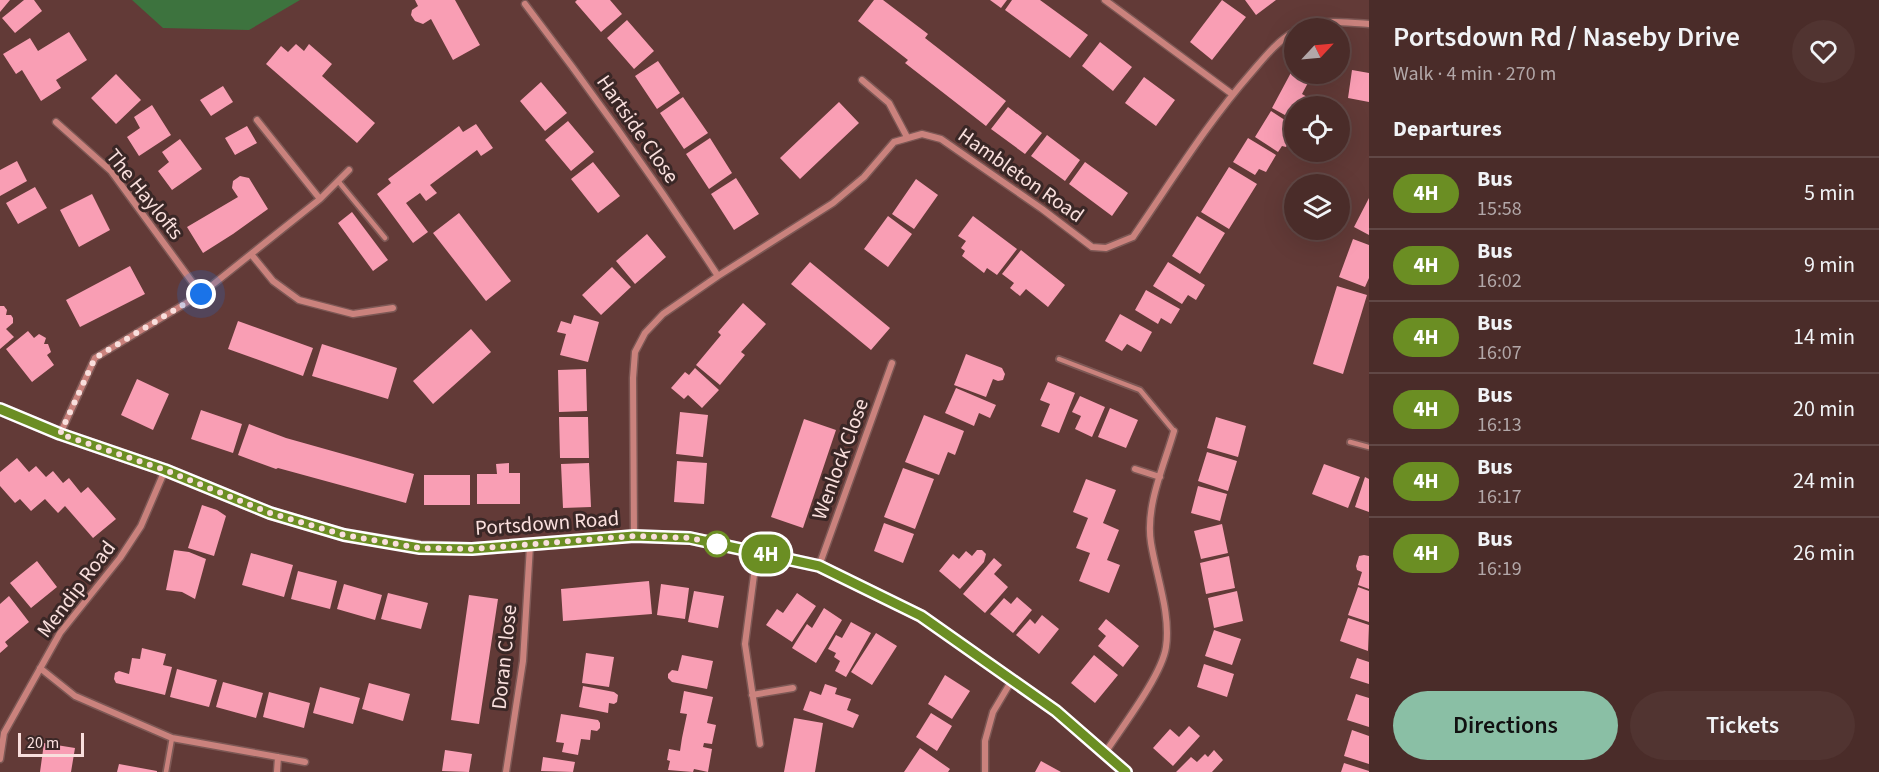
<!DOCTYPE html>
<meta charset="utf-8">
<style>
:root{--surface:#4a2c29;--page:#513431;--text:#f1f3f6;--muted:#b2a7a8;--line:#614846;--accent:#8abfa5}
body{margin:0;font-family:"Source Sans 3",sans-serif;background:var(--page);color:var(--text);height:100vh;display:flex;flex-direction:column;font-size:22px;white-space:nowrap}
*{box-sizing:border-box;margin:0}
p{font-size:20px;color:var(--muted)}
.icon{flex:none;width:33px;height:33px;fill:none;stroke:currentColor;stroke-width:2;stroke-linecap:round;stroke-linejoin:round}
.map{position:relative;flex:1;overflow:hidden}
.details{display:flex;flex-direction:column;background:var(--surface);width:510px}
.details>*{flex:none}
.badge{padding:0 12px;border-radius:20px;font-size:21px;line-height:39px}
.needle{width:39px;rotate:64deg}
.fabs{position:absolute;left:1284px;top:18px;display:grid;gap:12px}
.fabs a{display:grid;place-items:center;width:66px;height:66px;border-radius:50%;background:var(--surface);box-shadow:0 6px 24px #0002,0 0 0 2px var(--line);font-size:30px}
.scale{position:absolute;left:18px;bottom:15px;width:66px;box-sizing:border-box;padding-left:6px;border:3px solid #f9dfdd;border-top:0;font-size:16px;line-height:21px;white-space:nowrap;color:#f9dfdd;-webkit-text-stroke:4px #3a2726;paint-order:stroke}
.you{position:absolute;width:30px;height:30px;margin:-15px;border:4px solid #fff;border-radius:50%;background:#1a73e8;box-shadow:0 0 0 9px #1a73e833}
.map>.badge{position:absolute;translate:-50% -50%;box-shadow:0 0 0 3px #fff}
h2{padding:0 24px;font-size:22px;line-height:54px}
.round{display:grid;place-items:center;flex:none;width:63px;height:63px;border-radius:32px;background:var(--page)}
.headline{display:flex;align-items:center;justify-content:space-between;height:102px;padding:0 24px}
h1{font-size:28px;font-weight:600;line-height:45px}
.primary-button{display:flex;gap:12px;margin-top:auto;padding:12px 24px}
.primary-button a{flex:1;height:69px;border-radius:36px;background:var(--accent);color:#111;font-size:24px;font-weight:600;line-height:69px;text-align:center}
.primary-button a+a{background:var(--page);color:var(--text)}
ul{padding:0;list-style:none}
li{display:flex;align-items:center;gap:18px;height:72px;padding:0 24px;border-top:2px solid var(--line)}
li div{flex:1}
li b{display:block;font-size:22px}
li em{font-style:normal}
li .badge{min-width:66px;font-weight:700;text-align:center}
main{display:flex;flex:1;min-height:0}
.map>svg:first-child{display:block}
.green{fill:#3d733e}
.building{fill:#f99eb4}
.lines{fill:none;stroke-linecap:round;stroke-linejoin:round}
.service-casing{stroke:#7d5855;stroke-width:8}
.minor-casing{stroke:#7d5855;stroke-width:9}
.tertiary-casing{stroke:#7d5855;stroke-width:14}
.service{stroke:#ca827d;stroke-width:4.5}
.minor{stroke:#ca827d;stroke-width:6}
.tertiary{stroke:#ca827d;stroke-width:10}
.line-casing{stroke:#fff;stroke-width:14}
.line{stroke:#6b8e23;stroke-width:9}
.walk{stroke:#f9dfdd;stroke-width:6;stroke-dasharray:0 10.8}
.stop-dot{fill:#fff;stroke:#6b8e23;stroke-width:3}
.labels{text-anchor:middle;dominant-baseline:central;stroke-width:6;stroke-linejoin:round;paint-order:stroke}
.street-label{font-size:21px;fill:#f9dfdd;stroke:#3a2726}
</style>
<main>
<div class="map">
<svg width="1369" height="772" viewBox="0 0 1369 772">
<rect width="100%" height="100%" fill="#623a37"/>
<!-- green -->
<path class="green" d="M132 0H300L249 30 163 28Z"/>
<!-- building -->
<path class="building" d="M0 0H10L0 12Z
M24 0H34L42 11 15 33 2 18Z
M415 0H455L480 45 453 60 431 19 423 24 415 21 411 15 412 10 418 6Z
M577 0H610L622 14 601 32 575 2Z
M874 0H883L928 34 925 38 1006 101 986 126 905 63 908 60 858 21Z
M990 0H1007L1001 8Z
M1012 0H1040L1088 35 1070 58 1005 10Z
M1222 0 1246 17 1212 60 1190 42Z
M1245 0H1276L1256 15Z
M627 20 654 51 634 69 607 38Z
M69 32 87 60 56 80 61 88 41 101 22 70 16 74 3 54 30 38 38 51Z
M1100 42 1132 67 1113 91 1082 66Z
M296 44 304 51 309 44 332 64 322 76 375 123 357 143 266 64 281 46 288 52Z
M658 61 680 93 657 109 635 76Z
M1294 67V74H1301L1310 79 1302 94 1314 101 1311 106H1294V120L1272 108Z
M1352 70 1369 73V102L1348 98Z
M116 74 141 100 116 124 91 98Z
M1144 77 1175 100 1156 126 1125 103Z
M541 82 567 113 545 131 520 101Z
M223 86 233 102 211 116 200 100Z
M683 97 708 133 684 149 660 113Z
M839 102 859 123 800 179 780 158Z
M152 105 171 135 139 156 127 137 140 128 134 117Z
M1008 107 1042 133 1025 154 991 129Z
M1271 111 1294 126V133L1286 147 1282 146 1278 152 1255 137Z
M568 121 594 152 571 171 545 140Z
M476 124 493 148 481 156 477 150 430 185 437 193 426 201 420 193 406 203 428 232 413 243 377 194 391 183 388 179 459 126 463 132Z
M247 126 257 143 235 155 225 138Z
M1047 135 1080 160 1065 181 1031 156Z
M710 138 732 173 709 189 686 154Z
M1248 138 1276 155 1266 172 1259 169 1255 175 1233 162Z
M180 139 202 169 172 190 158 171 169 162 162 152Z
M17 161 27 181 0 196V170Z
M593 162 620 196 598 213 571 179Z
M1085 162 1128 193 1112 216 1069 184Z
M1229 167 1257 184 1229 229 1201 212Z
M240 176 249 178 268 209 233 234 203 253 187 227 238 197 232 188 233 181Z
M736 178 759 214 734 230 711 194Z
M916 179 938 195 914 229 892 214Z
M35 187 47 208 18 224 6 203Z
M92 194 110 230 79 247 60 210Z
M1369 198V235L1354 227Z
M352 212 388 260 373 271 338 223Z
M459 213 511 281 486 301 433 233Z
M888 216 912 234 888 267 864 249Z
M973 216 1017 249 997 275 987 268 984 273 962 256 965 251 961 248 966 241 958 236Z
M1197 216 1225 233 1200 274 1172 256Z
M647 234 666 257 635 284 616 261Z
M1353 239 1369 245V278L1365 287 1339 277Z
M1021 250 1065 285 1048 307 1026 289 1020 296 1010 288 1014 283 1002 274Z
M810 262 890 328 871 350 791 284Z
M1168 262 1205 285 1196 300 1188 295 1182 304 1153 286Z
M130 266 145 294 80 327 66 300Z
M612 267 631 287 601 315 582 295Z
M1337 286 1367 295 1343 374 1313 364Z
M1146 290 1180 309 1171 324 1161 318 1158 324 1135 310Z
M743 303 766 324 741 352 745 355 720 385 696 365 721 335 718 332Z
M0 306H4L7 310 6 315H11L13 318V323L6 329 14 337 0 349Z
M1120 314 1152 332 1141 352 1127 344 1122 351 1105 341Z
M574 315 599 322 588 362 560 355 566 334 557 332 561 321 571 324Z
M238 321 313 348 303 376 228 349Z
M471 329 491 352 433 404 413 381Z
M28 331 34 338 39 334 46 338 44 344H48L51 352 47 355 54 365 32 382 6 349Z
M322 344 397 368 388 399 312 376Z
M966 354 1002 368 1005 374 1003 380 998 381 993 379 986 397 954 385Z
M695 368 719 390 702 408 688 395 684 399 671 388 685 372 689 375Z
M586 369 587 411 559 412 558 370Z
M137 379 169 394 153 430 121 415Z
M1048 382 1075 393 1059 433 1041 426 1050 404 1040 400Z
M956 388 996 405 990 418 979 413 974 426 945 413Z
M1080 396 1105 407 1092 437 1075 429 1081 416 1072 412Z
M1110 408 1138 420 1126 448 1098 437Z
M201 410 242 424 233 453 191 439Z
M680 412 708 415 703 457 676 454Z
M924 415 964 431 955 455 948 452 939 475 905 462Z
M559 417H588L589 458H560Z
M1216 417 1246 426 1238 457 1207 448Z
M804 419 836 430 803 528 771 517Z
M249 424 286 438 414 474 406 503 278 468 276 469 238 455Z
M1207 452 1237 461 1228 491 1198 481Z
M17 458 29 472 36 466 46 477 53 471 63 483 69 478 81 493 88 487 116 519 93 538 65 506 58 513 45 499 31 511 20 499 15 503 0 486V472Z
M677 461 707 463 704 504 674 502Z
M509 463V473H520V504H477V474H497L496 464Z
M589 463 591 507 563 508 561 464Z
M1324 464 1360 477 1348 508 1312 494Z
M903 468 934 479 915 529 884 517Z
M424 475H470V505H424Z
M1365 477 1369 479V512L1355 507Z
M1086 479 1116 490 1103 523 1119 530 1107 560 1120 565 1109 593 1079 581 1090 553 1076 548 1088 518 1073 512Z
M1198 486 1227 494 1220 521 1191 513Z
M202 505 217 510 226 516 214 556 188 548Z
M884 523 914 534 903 563 874 551Z
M1222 524 1228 553 1201 559 1194 531Z
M174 550 189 552 206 559 195 599 182 592 166 590Z
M977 550H982L986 554 984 562 960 589 939 571 953 554 959 559 966 551 972 556Z
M251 553 293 565 284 597 242 585Z
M1364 555 1369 556V589L1358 585 1362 572 1357 570 1356 566 1359 556Z
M1229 556 1235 588 1206 594 1200 563Z
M994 558 1002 565 994 574 1008 587 985 613 963 594Z
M37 561 57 587 31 608 10 583Z
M298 571 337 581 330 609 291 599Z
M649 581 652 614 563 621 561 589Z
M344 584 382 595 375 620 337 609Z
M661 584 689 588 685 619 657 615Z
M1358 587 1369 591V622L1348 615Z
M694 591 724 596 718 628 688 622Z
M1237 591 1243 621 1214 628 1208 598Z
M388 593 428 603 421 629 381 619Z
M797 593 816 606 792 642 766 625 777 609 783 613Z
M469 595 498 599 479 724 451 720Z
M9 596 29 622 5 642 8 646 0 653V604Z
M1017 597 1032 610 1013 633 990 614 1004 598 1011 604Z
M824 608 842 620 816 663 792 648 807 624 812 628Z
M1042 615 1059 629 1039 654 1016 635 1030 619 1035 624Z
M1348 618 1369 625 1368 651 1340 641Z
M1106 619 1139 646 1123 667 1098 646 1106 636 1098 629Z
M851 622 871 633 846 677 835 671 840 661 834 657 836 653 828 649 836 635 842 638Z
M1214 630 1241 639 1232 665 1205 656Z
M876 633 897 646 872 685 851 672Z
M142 648 166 654 163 665 172 667 165 695 116 683 114 679 115 673 119 671 129 674 132 658 140 659Z
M586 653 614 657 609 687 582 683Z
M682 655 713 661 707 689 672 682 668 678V674L672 670 678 671Z
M1094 655 1118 675 1095 703 1071 683Z
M1357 658 1369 662V684L1350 678Z
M1204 664 1234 674 1227 697 1197 687Z
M177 669 217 680 209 707 170 697Z
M945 675 970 691 952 719 928 704Z
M223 682 263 693 256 718 216 707Z
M369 683 410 694 403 721 362 709Z
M825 684 837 688 835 694 851 699 847 710 859 715 853 728 803 710 810 691 821 695Z
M583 686 614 692 618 695 617 702 614 704 609 703 608 713 579 707Z
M320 687 360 698 353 724 313 713Z
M684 691 713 697 707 723 716 725 712 744 704 743 703 747 712 749 708 772 694 769 693 772 668 770 670 761 667 760 669 749 680 751 682 738 687 714 680 713Z
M269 692 310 703 304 728 263 717Z
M1356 694 1369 698V727L1347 720Z
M931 713 952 726 937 751 916 737Z
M561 714 598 720 600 723V728L597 731 591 730 590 740 581 739 578 755 562 752 564 743 556 742Z
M794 718 823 723 815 772H784Z
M1189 726 1200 736 1173 766 1153 748 1170 729 1179 737Z
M1352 730 1369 736V764L1344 756Z
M44 743 75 748 71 772H40Z
M920 748 950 769 948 772H904Z
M445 750 472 754 469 772 442 771Z
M1214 750 1223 760 1212 772H1176L1191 757 1197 762 1205 754 1208 757Z
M543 757 575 762 573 772 541 771Z
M1041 761 1061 772H1035Z
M1344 763 1369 771V772H1341Z
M119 764 157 771V772H117Z"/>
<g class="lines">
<!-- service casing -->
<g class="service-casing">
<path id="service" d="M338 181 385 238
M1059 359 1140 390 1174 431
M1350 442 1369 447
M166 772 172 738"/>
</g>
<!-- minor casing -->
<g class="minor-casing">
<path id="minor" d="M1105 0 1232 94
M525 4C593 93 657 183 718 276
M1302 28C1323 19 1346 22 1369 24
M862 80 889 103 907 137
M257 120 320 199
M56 122 111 171 201 294
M251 254 273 281 299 300 353 314 393 308
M60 434 95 358 201 294 320 199 349 170
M1135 469 1160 477
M634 536 633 378 635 352 645 333 663 314 718 276 833 203 864 177 894 142 922 134 941 139 1042 209 1092 247 1106 248 1133 237C1171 182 1207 123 1251 73 1264 58 1277 41 1294 32
M757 552 745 644 760 744
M819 566 892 363
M40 668 75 696 172 738 305 762
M752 695 793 688
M1105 753C1122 727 1162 675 1166 647 1171 614 1156 575 1151 543 1145 506 1164 466 1174 431
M0 759 4 733 60 633 120 558 141 526 165 470
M277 772 278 757
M506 772 523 661 530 546
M985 772V741L993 712 1012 680"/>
</g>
<!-- tertiary casing -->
<g class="tertiary-casing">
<path id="tertiary" d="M0 409 60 434 165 470 270 513 344 535 420 547 472 549 634 536 690 538 819 566 921 616 1056 711 1126 772"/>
</g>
<!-- service -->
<use href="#service" class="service"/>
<!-- minor -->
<use href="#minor" class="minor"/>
<!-- tertiary -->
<use href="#tertiary" class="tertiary"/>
</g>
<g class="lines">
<!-- line casing -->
<g class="line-casing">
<path id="line" d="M0 409 60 434 165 470 270 513 344 535 420 548 472 549 634 536 690 538 819 566 921 616 1056 711 1126 772"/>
</g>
<!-- line -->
<use href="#line" class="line"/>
<!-- walk -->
<path class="walk" d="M201 294 95 358 60 434 165 470 270 513 344 535 420 548 472 549 634 536 690 538 717 544"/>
</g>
<!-- markers -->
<circle class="stop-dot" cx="717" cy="544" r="12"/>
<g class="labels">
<!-- street labels -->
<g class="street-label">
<text transform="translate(638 129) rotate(55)">Hartside Close</text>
<text transform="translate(1021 175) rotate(35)">Hambleton Road</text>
<text transform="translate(145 194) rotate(51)">The Haylofts</text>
<text transform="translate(840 459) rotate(-70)">Wenlock Close</text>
<text transform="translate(547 523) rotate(-4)">Portsdown Road</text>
<text transform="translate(76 589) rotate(-53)">Mendip Road</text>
<text transform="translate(504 657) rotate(-84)">Doran Close</text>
</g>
</g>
</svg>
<div class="fabs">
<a><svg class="needle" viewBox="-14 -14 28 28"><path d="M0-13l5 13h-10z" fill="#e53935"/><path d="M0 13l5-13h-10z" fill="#b2a7a8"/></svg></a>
<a><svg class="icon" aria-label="locate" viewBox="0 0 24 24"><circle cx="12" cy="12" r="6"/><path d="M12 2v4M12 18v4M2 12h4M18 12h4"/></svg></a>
<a><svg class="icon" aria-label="layers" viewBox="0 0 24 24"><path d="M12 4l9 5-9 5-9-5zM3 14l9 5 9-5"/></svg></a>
</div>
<div class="scale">20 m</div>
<div class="you" style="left:201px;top:294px"></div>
<b class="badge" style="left:766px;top:554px;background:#6b8e23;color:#fff">4H</b>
</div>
<section class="details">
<div class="headline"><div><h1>Portsdown Rd / Naseby Drive</h1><p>Walk · 4 min · 270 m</p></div><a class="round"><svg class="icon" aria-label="heart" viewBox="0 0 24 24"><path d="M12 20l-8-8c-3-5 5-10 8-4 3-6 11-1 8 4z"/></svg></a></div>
<h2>Departures</h2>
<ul>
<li><span class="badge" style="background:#6b8e23;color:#fff">4H</span><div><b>Bus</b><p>15:58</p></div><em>5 min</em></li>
<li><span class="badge" style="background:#6b8e23;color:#fff">4H</span><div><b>Bus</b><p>16:02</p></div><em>9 min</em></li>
<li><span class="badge" style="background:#6b8e23;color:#fff">4H</span><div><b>Bus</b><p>16:07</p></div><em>14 min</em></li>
<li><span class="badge" style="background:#6b8e23;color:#fff">4H</span><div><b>Bus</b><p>16:13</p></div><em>20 min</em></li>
<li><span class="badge" style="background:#6b8e23;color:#fff">4H</span><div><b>Bus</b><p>16:17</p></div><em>24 min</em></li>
<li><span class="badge" style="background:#6b8e23;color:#fff">4H</span><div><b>Bus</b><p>16:19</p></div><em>26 min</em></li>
</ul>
<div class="primary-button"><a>Directions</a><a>Tickets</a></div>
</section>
</main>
